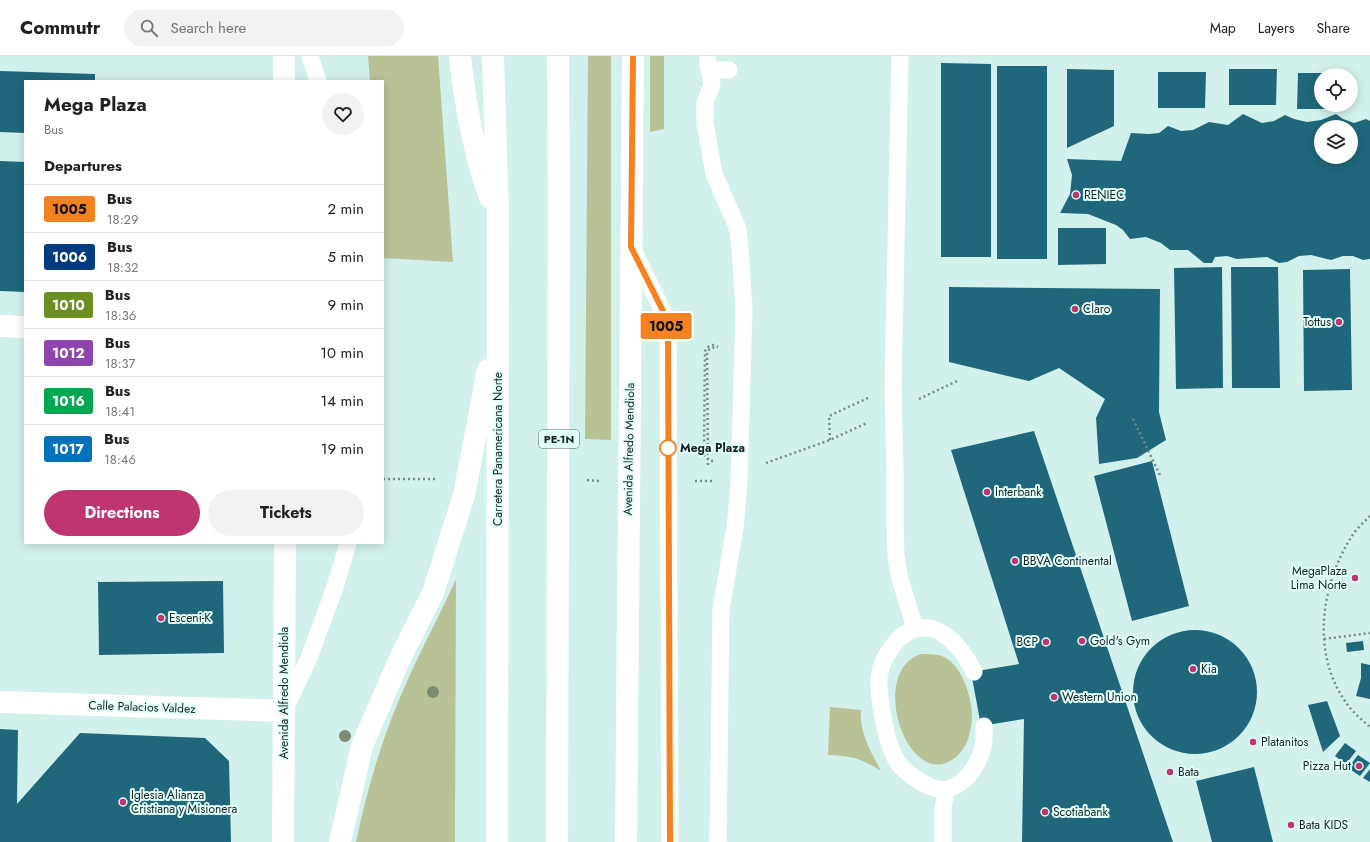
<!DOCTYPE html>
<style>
:root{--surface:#fff;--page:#f2f2f2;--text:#202124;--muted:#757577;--line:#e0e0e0;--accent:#bf356f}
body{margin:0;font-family:Jost,sans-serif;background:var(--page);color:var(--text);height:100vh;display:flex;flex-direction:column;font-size:15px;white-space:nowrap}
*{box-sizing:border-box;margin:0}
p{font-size:13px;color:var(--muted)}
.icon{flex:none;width:22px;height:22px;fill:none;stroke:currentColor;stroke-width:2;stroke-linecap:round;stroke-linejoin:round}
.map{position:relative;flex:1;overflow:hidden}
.details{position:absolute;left:24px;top:24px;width:360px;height:464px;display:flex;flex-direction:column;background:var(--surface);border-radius:0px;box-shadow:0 2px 10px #0003}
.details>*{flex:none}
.badge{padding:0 8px;border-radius:3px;font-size:14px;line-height:26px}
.tools{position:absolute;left:1314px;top:12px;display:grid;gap:8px}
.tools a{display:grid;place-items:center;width:44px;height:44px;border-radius:50%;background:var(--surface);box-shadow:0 2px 10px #0003;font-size:20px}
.map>.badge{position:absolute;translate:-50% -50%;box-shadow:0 0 0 2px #fff}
h2{padding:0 20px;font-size:15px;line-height:36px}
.round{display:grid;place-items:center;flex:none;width:42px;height:42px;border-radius:21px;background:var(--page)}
.headline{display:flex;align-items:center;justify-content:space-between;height:68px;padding:0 20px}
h1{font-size:19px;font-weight:700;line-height:30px}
.button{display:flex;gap:8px;margin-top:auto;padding:8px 20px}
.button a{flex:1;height:46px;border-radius:24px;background:var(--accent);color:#fff;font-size:16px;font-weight:700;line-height:46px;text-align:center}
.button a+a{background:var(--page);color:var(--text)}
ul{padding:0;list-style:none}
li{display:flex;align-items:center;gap:12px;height:48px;padding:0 20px;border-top:1px solid var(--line)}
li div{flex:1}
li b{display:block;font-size:15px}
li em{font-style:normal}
li .badge{min-width:44px;font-weight:700;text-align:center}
header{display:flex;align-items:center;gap:24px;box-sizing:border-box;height:56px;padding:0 20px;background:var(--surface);border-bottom:1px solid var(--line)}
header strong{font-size:19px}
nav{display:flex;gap:22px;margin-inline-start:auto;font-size:14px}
.search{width:280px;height:36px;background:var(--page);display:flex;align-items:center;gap:10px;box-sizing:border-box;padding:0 14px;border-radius:22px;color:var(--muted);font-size:15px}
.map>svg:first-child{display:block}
.green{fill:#b9c297}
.building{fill:#20677c;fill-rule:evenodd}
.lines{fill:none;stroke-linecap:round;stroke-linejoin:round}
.path{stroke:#768a87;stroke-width:2.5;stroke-dasharray:2 3;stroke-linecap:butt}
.service{stroke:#fff;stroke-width:17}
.minor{stroke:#fff;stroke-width:22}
.secondary{stroke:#fff;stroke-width:22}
.motorway{stroke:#fff;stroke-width:22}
.tree{fill:#7c8c73}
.line-casing{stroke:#fff;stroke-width:9}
.line{stroke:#f58220;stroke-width:6}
.poi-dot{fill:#bf356f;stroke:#e0fefa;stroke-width:1.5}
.stop-dot{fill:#fff;stroke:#f58220;stroke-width:2}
.labels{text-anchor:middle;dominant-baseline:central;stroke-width:4;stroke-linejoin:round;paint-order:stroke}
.shield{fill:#e0fefa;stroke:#536361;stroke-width:1}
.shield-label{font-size:11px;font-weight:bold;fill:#172120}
.poi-label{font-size:12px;fill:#172120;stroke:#e0fefa;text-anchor:start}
.stop-label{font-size:12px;font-weight:bold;fill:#172120;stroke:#e0fefa;text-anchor:start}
.street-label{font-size:12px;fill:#172120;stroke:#e0fefa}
</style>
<header>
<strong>Commutr</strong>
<div class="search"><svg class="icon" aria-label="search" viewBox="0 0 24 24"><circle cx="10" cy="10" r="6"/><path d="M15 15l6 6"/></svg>Search here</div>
<nav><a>Map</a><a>Layers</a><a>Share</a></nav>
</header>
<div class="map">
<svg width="1370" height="786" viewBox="0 0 1370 786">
<rect width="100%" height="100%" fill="#d3f1ec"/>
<!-- green -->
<path class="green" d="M368 0H438L453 206 383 202V25H370Z
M588 0H611V384L585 383Z
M650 0H664V73L650 76Z
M456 523 455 786H356C367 733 383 679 405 630 421 593 440 559 456 523Z
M921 598C928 598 935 598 942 600 961 608 971 638 972 657 972 672 969 690 956 701 909 740 866 616 921 598Z
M830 651 861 654C859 676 871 696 881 715 860 702 852 700 828 699Z"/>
<!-- building -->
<path class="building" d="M941 7 991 8V201H941Z
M997 10H1047V203H997Z
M1067 13 1114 14V70L1067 92Z
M1229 13H1277L1276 49H1229Z
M0 15 95 18V25H25V77L0 76Z
M1158 16H1206L1205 52H1158Z
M1298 17H1345V19H1321V49H1345V53H1297Z
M1243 58 1262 67 1274 65 1285 59 1294 63 1307 66 1321 64 1336 58 1343 63 1354 67 1366 63 1370 65V203L1363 204 1353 200H1343L1331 204 1311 199 1299 200 1287 206 1279 207 1267 201 1237 203 1227 200 1215 201 1212 207H1204L1188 194H1170L1161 187 1146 181 1130 183 1123 174 1116 169 1088 158 1060 157 1070 138 1072 119 1067 103 1121 105 1131 77 1149 78 1159 77 1168 70 1181 75 1193 74 1209 66 1228 69ZM1321 71H1351V101H1321Z
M0 105 25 106V236L0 235Z
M1058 172H1106V208L1058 209Z
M1222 211 1223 332 1176 333 1174 212Z
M1231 211H1278L1280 332H1232Z
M1350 213 1352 334 1304 335 1303 214Z
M949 231 1160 233 1159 356 1166 384 1137 402 1099 408 1096 362 1105 343 1059 312 1029 325 949 306Z
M1034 375 1173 786H1022L1024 663 981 670 971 616 1019 608 951 394Z
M1152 405 1189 550 1132 565 1094 420Z
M223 525 224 597 99 599 98 526Z
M1133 636a62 62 0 1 1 124 0a62 62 0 1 1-124 0Z
M1363 585 1364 594 1347 596 1346 587Z
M1361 607 1370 609V643L1356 640 1361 622Z
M1327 645 1340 680 1323 696 1308 649Z
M0 673 18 674 17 748 80 677 205 682 229 705 231 786H0Z
M1345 687 1356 695 1346 708 1335 700Z
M1358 699 1370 707 1360 720 1348 712Z
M1254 711 1273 786H1212L1196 725Z
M1370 713V726L1363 722Z"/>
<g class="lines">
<!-- path -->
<path class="path" d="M919 343 957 325
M1133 363 1160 419
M830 384 829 360 868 342
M713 405H710L704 399 705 295 708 291 713 289 718 291
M766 407 830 384 867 367
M708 409 707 296C710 292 712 291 717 292
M383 423H438
M587 424 600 425
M695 425H712
M1370 460C1364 466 1356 473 1352 480 1321 528 1311 596 1345 645 1351 655 1361 663 1370 671
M1324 583 1370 577"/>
<!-- service -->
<path class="service" d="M310 0 318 25
M707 0 712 29 705 46V67L714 118 738 173 740 192 744 253 739 427 735 472 721 553 718 786
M900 0 893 330 895 416V469L896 500 900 523 915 572
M709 14H729
M632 192 663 255 668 280 670 786
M974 616C959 585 927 552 896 586 887 596 881 608 879 621 878 636 881 652 884 666 890 700 898 716 931 731 955 742 976 715 982 694 985 686 984 678 984 670
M285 653 309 602 336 528 348 487
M943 786V754L946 734"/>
<!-- minor -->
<path class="minor" d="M0 270 25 271
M0 646 284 655"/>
<!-- secondary -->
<path class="secondary" d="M284 25V0
M283 786 285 487
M626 786 633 0"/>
<!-- motorway -->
<path class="motorway" d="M460 0C465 48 474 96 490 141
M493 0 498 161 497 786
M340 786 362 690 401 600 433 537 464 439 488 314
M557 786 559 143 558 0"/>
</g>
<!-- trees -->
<g class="tree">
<circle cx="433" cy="636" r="6"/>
<circle cx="345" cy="680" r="6"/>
</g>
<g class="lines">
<!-- line casing -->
<g class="line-casing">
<path id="line" d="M633 0 631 191 663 255 668 280 670 786"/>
</g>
<!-- line -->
<use href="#line" class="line"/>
</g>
<!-- markers -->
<g class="poi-dot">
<circle cx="1076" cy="139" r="4"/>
<circle cx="1075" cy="253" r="4"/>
<circle cx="1339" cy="266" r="4"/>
<circle cx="987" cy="436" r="4"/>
<circle cx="1015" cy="505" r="4"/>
<circle cx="1355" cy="522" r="4"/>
<circle cx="161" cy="562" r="4"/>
<circle cx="1082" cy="585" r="4"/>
<circle cx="1046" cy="586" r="4"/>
<circle cx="1193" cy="613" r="4"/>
<circle cx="1054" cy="641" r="4"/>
<circle cx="1253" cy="686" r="4"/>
<circle cx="1359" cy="710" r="4"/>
<circle cx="1170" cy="716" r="4"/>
<circle cx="123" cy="746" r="4"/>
<circle cx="1045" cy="756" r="4"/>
<circle cx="1291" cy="769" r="4"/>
</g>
<circle class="stop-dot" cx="668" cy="392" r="8"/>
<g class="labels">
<!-- shield labels -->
<rect class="shield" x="539" y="374" width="40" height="18" rx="3"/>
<g class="shield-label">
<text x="559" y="383">PE-1N</text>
</g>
<!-- poi labels -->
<g class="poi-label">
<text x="1084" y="139">RENIEC</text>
<text x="1083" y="253">Claro</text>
<text x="1331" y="266" text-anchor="end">Tottus</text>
<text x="995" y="436">Interbank</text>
<text x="1023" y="505">BBVA Continental</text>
<text x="1347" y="515" text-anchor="end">MegaPlaza<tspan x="1347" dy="14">Lima Norte</tspan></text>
<text x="169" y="562">Esceni-K</text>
<text x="1090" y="585">Gold's Gym</text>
<text x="1038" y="586" text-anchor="end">BCP</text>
<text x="1201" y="613">Kia</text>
<text x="1062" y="641">Western Union</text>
<text x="1261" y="686">Platanitos</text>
<text x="1351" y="710" text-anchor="end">Pizza Hut</text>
<text x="1178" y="716">Bata</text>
<text x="131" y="739">Iglesia Alianza<tspan x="131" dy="14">Cristiana y Misionera</tspan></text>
<text x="1053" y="756">Scotiabank</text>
<text x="1299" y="769">Bata KIDS</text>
</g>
<!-- stop labels -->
<g class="stop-label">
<text x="680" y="392">Mega Plaza</text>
</g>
<!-- street labels -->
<g class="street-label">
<text transform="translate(498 393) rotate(-90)">Carretera Panamericana Norte</text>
<text transform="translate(629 393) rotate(-89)">Avenida Alfredo Mendiola</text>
<text transform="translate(284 637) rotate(-90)">Avenida Alfredo Mendiola</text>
<text transform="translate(142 651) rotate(2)">Calle Palacios Valdez</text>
</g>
</g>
</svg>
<div class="tools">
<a><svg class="icon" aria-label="locate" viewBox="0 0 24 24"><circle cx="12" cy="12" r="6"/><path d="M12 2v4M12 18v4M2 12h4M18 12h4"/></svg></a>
<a><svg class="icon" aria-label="layers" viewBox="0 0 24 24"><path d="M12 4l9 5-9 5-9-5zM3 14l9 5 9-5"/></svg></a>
</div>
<b class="badge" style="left:666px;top:270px;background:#f58220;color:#111">1005</b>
<section class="details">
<div class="headline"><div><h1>Mega Plaza</h1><p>Bus</p></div><a class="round"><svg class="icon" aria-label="heart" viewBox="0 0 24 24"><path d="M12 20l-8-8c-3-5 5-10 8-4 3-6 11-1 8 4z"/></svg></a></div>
<h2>Departures</h2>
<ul>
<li><span class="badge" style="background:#f58220;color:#111">1005</span><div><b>Bus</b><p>18:29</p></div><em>2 min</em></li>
<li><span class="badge" style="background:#003b80;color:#fff">1006</span><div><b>Bus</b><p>18:32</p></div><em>5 min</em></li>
<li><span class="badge" style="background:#6b8e23;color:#fff">1010</span><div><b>Bus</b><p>18:36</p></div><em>9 min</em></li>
<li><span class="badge" style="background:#8e44ad;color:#fff">1012</span><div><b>Bus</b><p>18:37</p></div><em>10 min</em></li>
<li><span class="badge" style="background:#00a651;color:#fff">1016</span><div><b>Bus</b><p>18:41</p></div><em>14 min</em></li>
<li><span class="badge" style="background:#0072bc;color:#fff">1017</span><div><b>Bus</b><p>18:46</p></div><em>19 min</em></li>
</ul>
<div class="button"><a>Directions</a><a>Tickets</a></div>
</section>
</div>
